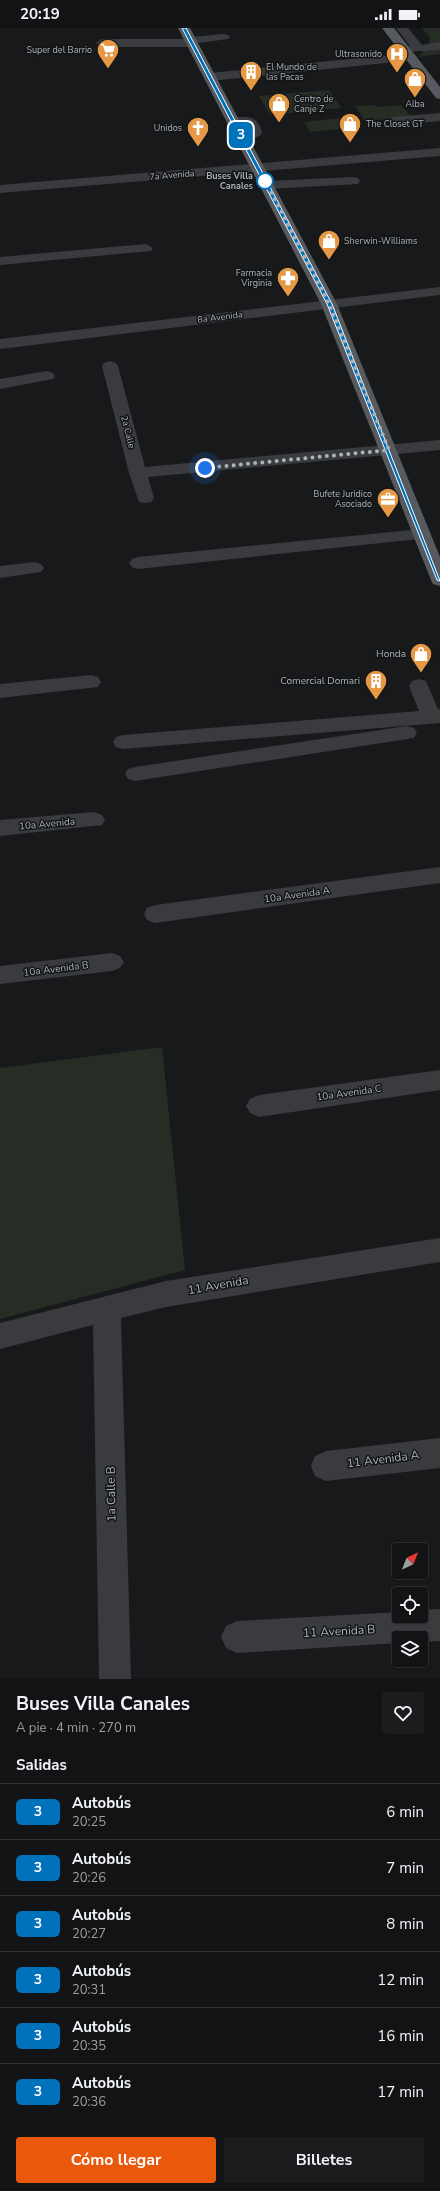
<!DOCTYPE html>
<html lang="es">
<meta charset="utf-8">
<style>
:root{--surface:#121314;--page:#1b1c1d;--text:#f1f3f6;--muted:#9c9ea0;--line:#313234;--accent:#ea580c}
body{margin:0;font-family:"Nunito Sans",sans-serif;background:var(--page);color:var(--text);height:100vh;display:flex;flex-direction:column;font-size:15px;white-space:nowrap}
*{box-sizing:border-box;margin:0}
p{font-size:13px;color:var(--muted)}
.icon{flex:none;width:22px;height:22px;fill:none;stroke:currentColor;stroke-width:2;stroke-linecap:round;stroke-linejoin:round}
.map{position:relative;height:1651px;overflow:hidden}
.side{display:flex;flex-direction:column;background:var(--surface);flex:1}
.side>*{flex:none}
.badge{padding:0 8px;border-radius:6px;font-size:14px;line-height:26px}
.needle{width:26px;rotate:43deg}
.controls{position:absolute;left:392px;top:1515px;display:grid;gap:8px}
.controls a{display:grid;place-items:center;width:36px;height:36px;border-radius:4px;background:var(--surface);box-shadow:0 1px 3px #0004,0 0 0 1px var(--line);font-size:20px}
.you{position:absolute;width:20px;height:20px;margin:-10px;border:3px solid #fff;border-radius:50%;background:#1a73e8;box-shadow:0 0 0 6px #1a73e833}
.map>.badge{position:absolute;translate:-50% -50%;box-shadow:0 0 0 2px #fff}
h2{padding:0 16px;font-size:15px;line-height:36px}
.round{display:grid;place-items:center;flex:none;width:42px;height:42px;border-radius:4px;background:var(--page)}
.head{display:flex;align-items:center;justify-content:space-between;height:68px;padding:0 16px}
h1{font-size:19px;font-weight:700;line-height:30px}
.primary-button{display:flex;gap:8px;margin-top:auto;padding:8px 16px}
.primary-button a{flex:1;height:46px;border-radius:4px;background:var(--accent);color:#fff;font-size:16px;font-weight:700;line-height:46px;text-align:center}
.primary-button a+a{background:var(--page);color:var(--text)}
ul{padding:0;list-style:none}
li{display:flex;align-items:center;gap:12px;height:56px;padding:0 16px;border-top:1px solid var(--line)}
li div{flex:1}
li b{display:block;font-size:15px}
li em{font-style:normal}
li .badge{min-width:44px;font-weight:700;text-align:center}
.status{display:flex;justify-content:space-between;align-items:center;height:28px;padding:0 20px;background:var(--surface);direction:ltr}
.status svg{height:11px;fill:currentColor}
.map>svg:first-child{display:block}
.green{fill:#252d25}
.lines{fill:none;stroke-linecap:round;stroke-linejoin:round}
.minor{fill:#3a3b3f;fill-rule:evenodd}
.major{fill:#56595e;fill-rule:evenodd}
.line{fill:#0072bc;stroke:#fff}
.walk{stroke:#acb2b9;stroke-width:4;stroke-dasharray:0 7.2}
.stop-dot{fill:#fff;stroke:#0072bc;stroke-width:2}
.labels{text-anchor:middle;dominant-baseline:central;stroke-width:3;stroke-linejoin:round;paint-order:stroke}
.far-poi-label{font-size:9px;fill:#acb2b9;stroke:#131415;text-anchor:end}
.far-street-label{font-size:9px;fill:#acb2b9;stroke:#131415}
.far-stop-label{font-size:9px;font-weight:bold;fill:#acb2b9;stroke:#131415;text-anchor:end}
.poi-label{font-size:10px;fill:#acb2b9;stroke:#131415;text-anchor:end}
.street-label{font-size:10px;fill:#acb2b9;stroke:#131415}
.near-street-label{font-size:12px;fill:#acb2b9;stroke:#131415}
</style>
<div class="status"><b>20:19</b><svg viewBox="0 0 49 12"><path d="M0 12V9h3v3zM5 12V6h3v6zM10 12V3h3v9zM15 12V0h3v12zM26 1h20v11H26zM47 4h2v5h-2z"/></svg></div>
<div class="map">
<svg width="440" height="1651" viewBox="0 0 440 1651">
<rect width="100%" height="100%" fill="#18191a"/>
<!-- green -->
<path class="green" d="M421 0H440V26L419 29C426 17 438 13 421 0Z
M329 62 341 80 270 87 259 68Z
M374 77 376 79 401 77 411 89 365 93 355 78Z
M341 90 347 100 310 104 304 94Z
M162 1019 185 1242 0 1291V1040Z"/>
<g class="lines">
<!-- minor -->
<path class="minor" d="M396 0H408L422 17 440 14V22L401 24 399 22 401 20 410 18Z
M224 6 228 7 230 9 228 11 198 15 192 19H102L96 15 102 11H186L191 9Z
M411 25 417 29 415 32 210 53 204 49 210 45Z
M440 85V93L392 97 386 93 392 89Z
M233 89C249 89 258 87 262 105 258 111 245 114 237 113L236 110 237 107 249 103 246 97 229 96 227 93 229 90Z
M440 120V128L0 165V157Z
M353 149 358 150 360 153 358 156 268 161 261 157 268 153Z
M146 216 153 220 151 223 0 237V229Z
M440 259V267L0 321V311Z
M110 333 116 335 118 338 145 439 440 412V422L148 449 154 470 151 474 145 475 139 474 129 445 102 338 104 335Z
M47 343 53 345 55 348 53 351 0 361V351Z
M422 501 428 502 431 506 428 510 138 541 132 539 129 535 132 531 138 529Z
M35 534 41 536 44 540 41 544 0 550V538Z
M91 647 98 649 101 654 98 659 0 670V656Z
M419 651 426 653 438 681H440V695L123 721 116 719 113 714 116 709 123 707 419 683 409 658 412 653Z
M407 698 414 700 417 705 414 710 135 753 128 751 125 746 128 741 135 739Z
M94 784 102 787 105 792 102 797 0 808V792Z
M440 839V855L155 895 147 892 144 886 147 880 155 877Z
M112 925 120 928 124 934 120 940 112 943 0 956V938Z
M440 1042V1062L259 1089 250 1085 246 1078 250 1071 259 1067Z
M440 1210V1234L166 1279 121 1290 131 1651H99L93 1297 0 1321V1295L166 1253Z
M440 1410V1440L326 1453 315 1448 311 1438 315 1428 326 1423Z
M440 1581V1613L421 1614V1610H399V1615L237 1625 226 1620 221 1609 226 1598 237 1593 399 1584V1588H421V1582Z"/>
<!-- major -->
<path class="major" d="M178 0H190L337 276 440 529V558L433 556 431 552 321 276Z
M382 0H394L440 59V71L436 70Z"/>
</g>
<!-- line -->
<path class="line" d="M182 0H186L332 276 440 553 437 552 327 276Z"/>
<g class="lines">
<!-- walk -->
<path class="walk" d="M205 440 389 422 329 276 263 148 265 153"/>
</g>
<!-- icons -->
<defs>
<g id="supermarket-pin" transform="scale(1.15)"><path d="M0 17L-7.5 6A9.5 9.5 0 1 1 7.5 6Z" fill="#e69945" stroke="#131415"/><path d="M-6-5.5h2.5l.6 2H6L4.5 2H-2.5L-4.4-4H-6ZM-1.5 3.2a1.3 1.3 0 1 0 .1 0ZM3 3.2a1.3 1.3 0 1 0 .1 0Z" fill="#fff"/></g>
<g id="hospital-pin" transform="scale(1.15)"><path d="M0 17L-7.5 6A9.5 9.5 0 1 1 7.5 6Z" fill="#e69945" stroke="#131415"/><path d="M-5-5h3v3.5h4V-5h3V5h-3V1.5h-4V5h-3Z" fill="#fff"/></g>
<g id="building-pin" transform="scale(1.15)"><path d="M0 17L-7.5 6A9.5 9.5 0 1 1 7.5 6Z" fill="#e69945" stroke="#131415"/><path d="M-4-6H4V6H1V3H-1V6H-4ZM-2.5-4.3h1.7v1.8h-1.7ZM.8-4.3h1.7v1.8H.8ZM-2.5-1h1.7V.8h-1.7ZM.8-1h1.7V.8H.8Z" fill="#fff"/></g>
<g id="shop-pin" transform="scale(1.15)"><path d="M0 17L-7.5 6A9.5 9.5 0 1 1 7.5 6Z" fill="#e69945" stroke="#131415"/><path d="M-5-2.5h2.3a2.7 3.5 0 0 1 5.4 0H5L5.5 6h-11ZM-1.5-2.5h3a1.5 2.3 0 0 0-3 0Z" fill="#fff"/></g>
<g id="church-pin" transform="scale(1.15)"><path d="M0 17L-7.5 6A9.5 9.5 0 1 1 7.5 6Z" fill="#e69945" stroke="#131415"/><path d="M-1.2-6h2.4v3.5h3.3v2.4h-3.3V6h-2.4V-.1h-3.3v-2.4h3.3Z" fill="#fff"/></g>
<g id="pharmacy-pin" transform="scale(1.15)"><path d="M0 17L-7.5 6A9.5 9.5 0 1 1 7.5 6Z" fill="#e69945" stroke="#131415"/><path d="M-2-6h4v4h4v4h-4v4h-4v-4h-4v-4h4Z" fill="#fff"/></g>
<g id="office-pin" transform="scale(1.15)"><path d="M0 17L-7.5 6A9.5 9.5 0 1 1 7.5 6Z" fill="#e69945" stroke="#131415"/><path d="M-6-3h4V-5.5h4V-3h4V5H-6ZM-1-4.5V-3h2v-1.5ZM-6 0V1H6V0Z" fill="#fff"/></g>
</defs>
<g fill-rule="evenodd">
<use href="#supermarket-pin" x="108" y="22"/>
<use href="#hospital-pin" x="397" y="26"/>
<use href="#building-pin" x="251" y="44"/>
<use href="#shop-pin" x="415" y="51"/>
<use href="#shop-pin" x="279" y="76"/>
<use href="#shop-pin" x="350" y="96"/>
<use href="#church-pin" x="198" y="100"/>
<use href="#shop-pin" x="329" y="213"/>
<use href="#pharmacy-pin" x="288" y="250"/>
<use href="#office-pin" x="388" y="471"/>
<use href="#shop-pin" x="421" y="626"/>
<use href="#building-pin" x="376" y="653"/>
</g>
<!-- markers -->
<circle class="stop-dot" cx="265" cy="153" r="8"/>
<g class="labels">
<!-- far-poi labels -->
<g class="far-poi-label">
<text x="92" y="22">Super del Barrio</text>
<text x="382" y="26">Ultrasonido</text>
<text x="266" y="39" text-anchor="start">El Mundo de<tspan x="266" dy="10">las Pacas</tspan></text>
<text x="294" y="71" text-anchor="start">Centro de<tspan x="294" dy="10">Canje Z</tspan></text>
<text x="415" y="76" text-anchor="middle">Alba</text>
<text x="366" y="96" text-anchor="start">The Closet GT</text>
<text x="182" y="100">Unidos</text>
<text x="344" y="213" text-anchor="start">Sherwin-Williams</text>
<text x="272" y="245">Farmacia<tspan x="272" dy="10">Virginia</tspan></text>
<text x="372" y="466">Bufete Juridico<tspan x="372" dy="10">Asociado</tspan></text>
</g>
<!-- far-street labels -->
<g class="far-street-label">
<text transform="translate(172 147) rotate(-5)">7a Avenida</text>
<text transform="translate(220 289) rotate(-7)">8a Avenida</text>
<text transform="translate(128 404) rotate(76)">2a Calle</text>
</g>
<!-- far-stop labels -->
<g class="far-stop-label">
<text x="253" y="148">Buses Villa<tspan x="253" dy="10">Canales</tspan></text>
</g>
<!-- poi labels -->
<g class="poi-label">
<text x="406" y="626">Honda</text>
<text x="360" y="653">Comercial Domari</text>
</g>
<!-- street labels -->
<g class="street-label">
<text transform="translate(47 796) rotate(-5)">10a Avenida</text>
<text transform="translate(297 867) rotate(-8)">10a Avenida A</text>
<text transform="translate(56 941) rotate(-7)">10a Avenida B</text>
<text transform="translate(349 1065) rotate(-8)">10a Avenida C</text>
</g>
<!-- near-street labels -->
<g class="near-street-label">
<text transform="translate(218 1257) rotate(-10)">11 Avenida</text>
<text transform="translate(383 1431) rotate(-7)">11 Avenida A</text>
<text transform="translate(111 1466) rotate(-91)">1a Calle B</text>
<text transform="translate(339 1603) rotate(-3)">11 Avenida B</text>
</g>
</g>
</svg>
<div class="controls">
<a><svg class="needle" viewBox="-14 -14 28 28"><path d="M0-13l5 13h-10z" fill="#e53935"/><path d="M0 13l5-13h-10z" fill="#9c9ea0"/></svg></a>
<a><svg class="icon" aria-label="locate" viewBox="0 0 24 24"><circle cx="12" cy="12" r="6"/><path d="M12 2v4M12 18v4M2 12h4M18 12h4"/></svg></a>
<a><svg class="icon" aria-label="layers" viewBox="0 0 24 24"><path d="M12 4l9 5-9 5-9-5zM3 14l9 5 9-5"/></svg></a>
</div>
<div class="you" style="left:205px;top:440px"></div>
<b class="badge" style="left:241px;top:107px;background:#0072bc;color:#fff">3</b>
</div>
<section class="side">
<div class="head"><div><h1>Buses Villa Canales</h1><p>A pie · 4 min · 270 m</p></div><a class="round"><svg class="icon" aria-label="heart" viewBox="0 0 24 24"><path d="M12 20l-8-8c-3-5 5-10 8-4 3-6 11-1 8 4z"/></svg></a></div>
<h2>Salidas</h2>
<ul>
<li><span class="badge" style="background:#0072bc;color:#fff">3</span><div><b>Autobús</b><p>20:25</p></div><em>6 min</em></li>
<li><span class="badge" style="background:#0072bc;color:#fff">3</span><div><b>Autobús</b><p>20:26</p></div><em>7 min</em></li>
<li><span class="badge" style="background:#0072bc;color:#fff">3</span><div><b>Autobús</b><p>20:27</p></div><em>8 min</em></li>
<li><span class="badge" style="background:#0072bc;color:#fff">3</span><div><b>Autobús</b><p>20:31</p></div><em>12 min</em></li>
<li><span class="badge" style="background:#0072bc;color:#fff">3</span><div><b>Autobús</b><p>20:35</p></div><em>16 min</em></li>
<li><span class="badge" style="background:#0072bc;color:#fff">3</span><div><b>Autobús</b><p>20:36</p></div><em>17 min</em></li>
</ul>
<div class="primary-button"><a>Cómo llegar</a><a>Billetes</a></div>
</section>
